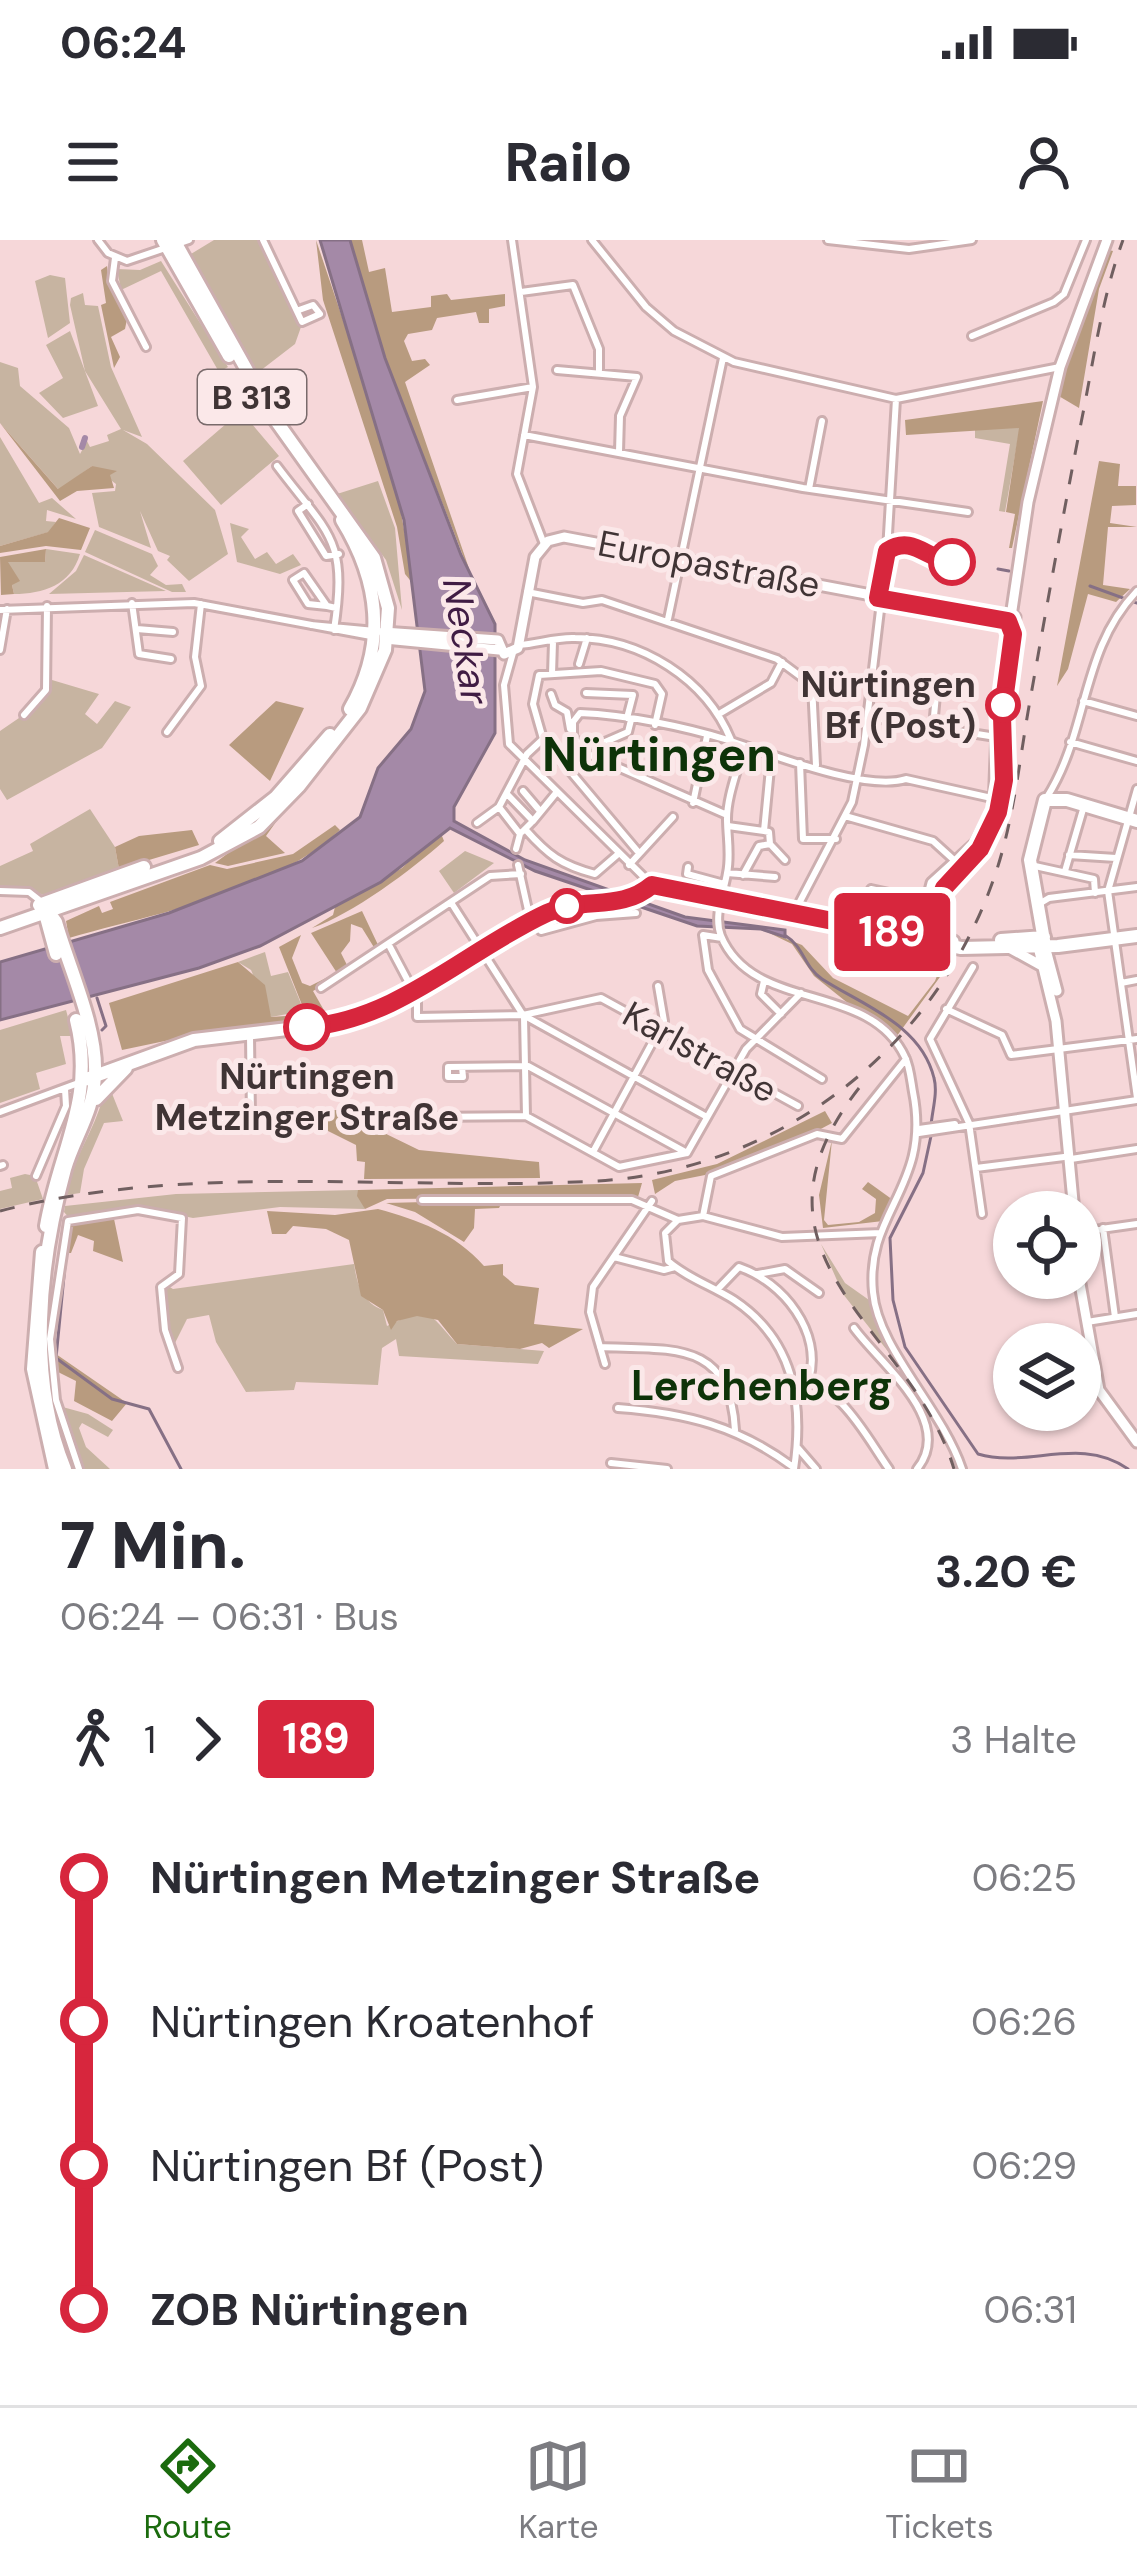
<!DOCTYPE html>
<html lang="de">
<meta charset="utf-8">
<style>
:root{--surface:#fff;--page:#f7f7f7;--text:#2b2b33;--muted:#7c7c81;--line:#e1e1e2;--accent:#1b6b0e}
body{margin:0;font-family:"DM Sans",sans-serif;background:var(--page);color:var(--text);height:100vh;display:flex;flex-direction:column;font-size:45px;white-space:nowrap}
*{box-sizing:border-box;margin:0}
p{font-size:39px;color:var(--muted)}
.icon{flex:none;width:66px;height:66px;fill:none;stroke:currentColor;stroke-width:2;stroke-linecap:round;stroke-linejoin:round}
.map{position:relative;height:1229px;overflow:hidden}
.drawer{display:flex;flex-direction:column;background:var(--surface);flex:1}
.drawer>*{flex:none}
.badge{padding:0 24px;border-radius:9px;font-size:42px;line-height:78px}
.controls{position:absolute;left:993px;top:951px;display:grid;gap:24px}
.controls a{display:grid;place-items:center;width:108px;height:108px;border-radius:50%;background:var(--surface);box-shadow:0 3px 9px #0004;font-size:60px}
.map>.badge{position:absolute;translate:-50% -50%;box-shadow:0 0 0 6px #fff}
.legs{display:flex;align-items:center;gap:18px;height:132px;padding:0 60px;font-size:39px}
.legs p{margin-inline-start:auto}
.overview{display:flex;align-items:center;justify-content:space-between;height:204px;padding:0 60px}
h1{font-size:66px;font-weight:800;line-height:90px}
ul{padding:0 60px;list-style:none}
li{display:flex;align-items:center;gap:42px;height:144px;font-size:45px}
li i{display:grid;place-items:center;width:18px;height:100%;margin:0 15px;background:currentColor}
li i::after{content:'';width:30px;height:30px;margin:-15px;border:9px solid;border-radius:50%;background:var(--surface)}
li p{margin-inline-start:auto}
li:first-child i{background:linear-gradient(#0000 50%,currentColor 0)}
li:last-child i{background:linear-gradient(currentColor 50%,#0000 0)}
.status{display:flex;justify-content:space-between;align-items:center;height:84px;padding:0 60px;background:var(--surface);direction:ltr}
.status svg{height:33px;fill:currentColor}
header{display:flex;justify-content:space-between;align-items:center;height:156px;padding:0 60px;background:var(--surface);font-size:54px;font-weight:800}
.dock{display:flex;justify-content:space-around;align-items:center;height:168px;border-top:3px solid var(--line);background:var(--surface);font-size:33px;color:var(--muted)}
.dock a{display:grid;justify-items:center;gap:6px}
.dock .selected{color:var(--accent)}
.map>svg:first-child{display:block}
.green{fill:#c7b4a1}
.forest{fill:#b89b7f}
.water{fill:#a489a7;stroke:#867085;stroke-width:3}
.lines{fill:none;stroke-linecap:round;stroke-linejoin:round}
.stream{stroke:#867085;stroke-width:3}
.canal{stroke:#a489a7;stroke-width:6}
.street-casing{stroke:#ccaeaf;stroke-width:12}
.secondary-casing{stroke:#ccaeaf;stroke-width:15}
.primary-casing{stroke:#ccaeaf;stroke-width:18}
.street{stroke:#fff;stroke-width:6}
.secondary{stroke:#fff;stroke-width:9}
.primary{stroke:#fff;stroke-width:12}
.rail{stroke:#705f60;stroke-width:3;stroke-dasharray:15 15;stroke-linecap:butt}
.line-1-casing{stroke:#fff;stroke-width:27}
.line-1{stroke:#d7263d;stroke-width:18}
.stop-1-dot{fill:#fff;stroke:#d7263d;stroke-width:6}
.labels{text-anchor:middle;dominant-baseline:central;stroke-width:10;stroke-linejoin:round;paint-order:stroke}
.shield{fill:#fbe8e9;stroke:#786a6b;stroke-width:3}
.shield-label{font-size:33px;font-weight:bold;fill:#403435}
.street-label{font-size:36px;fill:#403435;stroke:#fbe8e9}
.stop-label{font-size:36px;font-weight:bold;fill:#403435;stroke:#fbe8e9;text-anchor:end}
.water-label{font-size:39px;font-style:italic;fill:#401c44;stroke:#fbe8e9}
.quarter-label{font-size:42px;font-weight:bold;fill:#0e3309;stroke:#fbe8e9}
.district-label{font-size:48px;font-weight:bold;fill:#0e3309;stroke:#fbe8e9}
</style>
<div class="status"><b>06:24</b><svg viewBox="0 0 49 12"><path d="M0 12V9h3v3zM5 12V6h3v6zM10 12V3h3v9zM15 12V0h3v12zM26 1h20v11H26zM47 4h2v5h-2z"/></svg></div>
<header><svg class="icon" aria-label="menu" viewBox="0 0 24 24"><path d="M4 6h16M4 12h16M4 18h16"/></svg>Railo<svg class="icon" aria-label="person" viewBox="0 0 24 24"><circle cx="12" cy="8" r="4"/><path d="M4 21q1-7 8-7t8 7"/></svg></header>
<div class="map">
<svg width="1137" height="1229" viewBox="0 0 1137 1229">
<rect width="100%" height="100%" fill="#f6d7d9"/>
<!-- green -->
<path class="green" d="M214 0H258L301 87 295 104 256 134 186 17Z
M161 21 228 127 219 132 161 31 121 50 117 29 140 30Z
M50 35 65 38 70 83 48 98 35 41Z
M83 53 85 65 98 66 111 127 142 197 123 190 147 204 215 270 228 314 189 341 167 320 170 316 158 311 140 271 151 308 99 287 92 253 115 251 116 244 92 226 59 250 0 183V122L18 128 20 146 69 188 80 214 87 201 90 207 109 201 107 195 121 189 85 131 70 65 71 58Z
M70 91 98 166 63 178 39 153 63 138 46 105Z
M241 171 279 216 221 265 183 221Z
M1020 187 1005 272 999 271 1010 204 975 198V189Z
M0 197 39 263 52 258 76 279 47 270 46 281 56 282 49 292 0 306Z
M378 241 395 288 402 370 386 320 337 254Z
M230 283 249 289 241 297 255 319 267 312 276 324 293 314 301 325 280 334 237 322Z
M95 290 152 314 158 326 150 335 166 345 182 344 186 352H172L85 312Z
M46 309 80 314C71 345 43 354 14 354L7 322H45Z
M84 315 166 351 49 354 76 331Z
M52 440 99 454 85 474 97 484 115 461 131 467 102 508 7 560 0 549V491L38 465Z
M90 569 115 607 119 629 50 655 0 649V626L33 611 30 604Z
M465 611 494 623 454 653 439 631Z
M265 712 271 736 288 732 304 771 271 777 251 730 238 722Z
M66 770 73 796H60L66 824 36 833 40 849 0 863V790Z
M111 851 123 881 104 883 84 929 80 953 67 955C72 918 94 892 103 857Z
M25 934 35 936 43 959 0 969V951L12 948 10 938Z
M358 950 365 969 280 967 193 978 134 966 70 979 64 972 65 966 176 954Z
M821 1004 845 1043 869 1060 882 1098 919 1151 843 1054Z
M354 1024C357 1044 362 1062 383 1070L387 1086C433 1063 431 1077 457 1104L544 1111 538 1124 399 1116 396 1099 382 1108 378 1145 296 1142 294 1150 246 1152 216 1102 209 1075 187 1079 171 1111 163 1043 173 1049Z
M59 1166 88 1174 113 1190 108 1197 82 1183 79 1188 86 1207 110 1229H80Z"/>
<!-- forest -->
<path class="forest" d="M316 0 393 228 414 345 405 334 397 287 323 60Z
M350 0H362L369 32 385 28 392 72 431 67V56L447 54 451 60 505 54V66L489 69V83H479L476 72 437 78 432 90 408 94 404 101 412 121 425 119 430 125 405 142 475 346 385 118Z
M1109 10 1113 11 1099 49 1079 168 1057 155Z
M107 26 109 43 127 79 125 89 111 97 120 117 114 128 101 65 106 63 101 30Z
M1043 161 1012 308H1009L1015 274 1006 272 1019 188 906 195 905 180Z
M0 183 58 249 92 226 117 231 110 235 114 248 77 251 60 261Z
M1099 221 1120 224 1118 246H1136V265L1112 266 1110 283 1137 287H1108L1103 345 1130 349 1116 362 1088 354 1068 429 1057 446Z
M59 278 90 288 81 310 46 306 0 313V306L48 292Z
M46 309 45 322H8L20 341 12 345 14 354 1 355 0 317Z
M276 461 304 468 270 541 229 505Z
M283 572 266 596 285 613 228 626 215 623Z
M335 585 340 590C269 655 159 672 69 698L66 681 99 666 102 673 113 669 110 662 210 625 227 629 293 614Z
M192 590 199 605 119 629 115 607 139 596Z
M440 591 444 601C413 629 351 675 312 688L333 675 335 667 402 628Z
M362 671 379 707 375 709 362 688 351 684 350 701 341 713 348 727 337 733 311 693Z
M761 689 802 705 833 738 908 776 935 741 946 713 956 715 894 800 814 736 792 704Z
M301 695 292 718 302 743 310 746 332 735 334 739 313 751 329 779 227 788 122 810 109 763 238 722 265 745 271 777 300 775 304 770 279 707Z
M337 870 419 910 539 922 540 938 364 939 365 922 357 921 356 905 316 885V871Z
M825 871 832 883 815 892 710 934 675 941 655 954 652 940 717 924Z
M832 900 824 980 828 985 859 982 875 973 876 959 862 949 868 942 893 960 883 981 823 988 819 955Z
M642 943 638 957 387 959 365 969 357 956 358 950Z
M503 960 499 968 475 969 474 988 464 1002 415 972 386 963Z
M378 969C418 980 455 993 484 1026L503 1024V1035L515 1045 539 1048 534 1084 583 1089 549 1108 542 1103 520 1109 457 1104 438 1080 417 1076 397 1081 391 1090 383 1070 361 1056 349 1000 326 989 293 986 286 994H272L267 971 335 975Z
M113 974 123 1022 93 1011 94 1001 78 995 71 1013H64L70 982Z
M53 1112 127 1163 112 1181 74 1161 76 1141 54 1130Z"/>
<!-- water -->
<path class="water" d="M320 0H350L385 118 461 315 495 384V493L454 567V581L525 620 685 677 785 690V697L761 689 697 686 535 631 450 588 381 642 260 706 199 728 0 780V722L169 673 302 621 360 577 378 528 411 489 425 451 404 280Z"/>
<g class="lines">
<!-- stream -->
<path class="stream" d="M998 329 1009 331
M1090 346 1137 363
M786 696C804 707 804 727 822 739 862 765 921 784 934 838 938 853 932 871 931 886
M97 758 106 786 102 790
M931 896 923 933 890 998 893 1060 905 1107 978 1214C1027 1229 1080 1195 1128 1229
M67 1005 56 1118 112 1159 149 1169 181 1229"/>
<!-- canal -->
<path class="canal" d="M82 207 85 198"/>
<!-- street casing -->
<g class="street-casing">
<path id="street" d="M98 0 108 13 127 21 189 0
M263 0 302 82 320 74 313 65 299 70
M512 0 533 147 517 234 544 304
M592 0 646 67 674 91 734 122 896 159 1060 127
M828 0 909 9 972 0
M115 18 112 41 146 107
M521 52 573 45 599 109V130
M972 96 1054 62 1064 54 1086 0
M557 130 637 137 620 176 619 212
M457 160 533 147
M524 195 803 248 968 272
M277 226C329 295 348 298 334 390
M809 249 822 181
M308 264 298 271 326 316 339 314
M527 352 583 363 602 360 777 419 812 445 816 525
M132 363 139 414 171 419
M327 366 308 364 293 340 304 333 327 366 336 368
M0 370 194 363 371 396
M668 379 723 118
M311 385 375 391
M137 389 173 392
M519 405C537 404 556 397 575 398 641 398 706 439 731 500
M0 410 7 369
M513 413 504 445 509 504 652 645
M579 424 587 398
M552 434 553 402
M586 453 633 455 627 478
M551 454 555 465 567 472 570 489
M1083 461 1137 476
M719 474 771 443 782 422
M24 475 46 450 47 366
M869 477 996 497
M933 487 937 444
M167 492 201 446 195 417 201 364
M543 499 639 613
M605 502 628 492 631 480
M1070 502 1137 521
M743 508C738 530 727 556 727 579 727 597 731 615 727 633 724 653 713 675 721 696 754 774 869 740 905 817 910 827 911 841 913 852 932 947 865 971 873 1052 878 1109 941 1167 962 1229
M800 523 803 599H836
M1137 549 1108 651 1137 858
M523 551 540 571
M507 554 533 581 522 592
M1047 557C1089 491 1080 410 1137 351
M693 563 707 496
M727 575 588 514 573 497V482L580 473C627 475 682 486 728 500 771 514 866 552 906 539L996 559
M845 576 933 601 955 621
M533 581 556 553
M477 583 499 567
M728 586 764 591
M525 589C548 615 561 625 595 634L617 615
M770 604 785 620
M516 609 520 594 499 567 527 514 543 499 533 464 539 435 601 431 655 444 662 454 655 485
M1069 615 1116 618
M518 625 528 670 541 691 596 676 636 673
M629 625 673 577
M1035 626 1094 639 1095 653
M688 627 687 634 724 644
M1065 631 1084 566
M727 633 775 637
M743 635 759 606 770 604 769 592 764 591 771 518
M0 651 29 652 43 663
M452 664 523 775 707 877
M1039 664 1049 658 1137 647
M795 671 852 562 864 505 887 311 896 159
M865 686 871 649 926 661
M722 698 703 695 708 730 740 789 822 839
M390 707 417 758V777L523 775 601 758 798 866
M973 727 930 799 969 883 982 974
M764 741 761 754 781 774
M1121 743 1137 740
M321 748 490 636 521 634
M946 769 1002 795 1011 815 1137 799
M524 777 526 876
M250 795 251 881
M462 827 463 837H448V827L525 826H528L687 913
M0 872 81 842
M424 877 526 876 619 927 687 913
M199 881H291L306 876
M919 889 955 884
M919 893 1137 860
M593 912 664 781 658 746
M687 913 746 809 801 753
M1071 919 1137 909
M0 926 3 925
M976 928 1064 917
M36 936 66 866 65 849
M422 960H632L678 980
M703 976 711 936 817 894 842 899 906 819
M1103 988 1115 1077
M1080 992 1137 984
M614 1017 664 1030 675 1027
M758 1034 785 1029 819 1053
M717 1050 739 1027C783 1042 823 1092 809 1140
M1087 1082 1137 1074
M854 1088C880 1124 956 1181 917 1229
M600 1107C673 1110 730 1100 735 1190
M605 1124 590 1072 593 1047 652 961
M794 1140C840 1142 865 1195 889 1229
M618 1168C686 1173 738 1186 793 1227
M797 1207 816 1229
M611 1223 667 1229
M79 1229 56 1160 50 1099 68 981 138 970 182 978 179 1034 161 1047 165 1090 178 1128
M794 1229C804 1162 794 1100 734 1060 712 1046 687 1038 668 1021L665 993 678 980 703 976 782 997 881 993"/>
</g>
<!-- secondary casing -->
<g class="secondary-casing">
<path id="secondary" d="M383 392 498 400
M385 399 499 410
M498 400 504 414 518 408 535 317 548 301 564 297 1009 381
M1009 426 1015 377
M933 678 939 693 954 701
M925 695 943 648 989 595
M918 698 932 643 976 603 994 569 998 464 1028 262 1060 127 1107 0
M1045 706 1057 751
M1038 707 1056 781 1074 972
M1011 709 1042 726
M1079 1038 1099 1150 1137 1202"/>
</g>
<!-- primary casing -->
<g class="primary-casing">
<path id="primary" d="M163 0 229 116
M342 280C380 342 387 404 350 469
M220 601 276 557 330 495
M43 664 56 682C69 728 97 786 95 834 94 872 75 895 65 929 39 1024 27 1136 65 1229
M39 665 144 627
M44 670 56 714
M0 688 201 618 259 587 299 546 360 468 385 410 388 368 374 318 272 175 174 0
M1001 700 1044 697
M1045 706 1030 620 1045 560H1067L1137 581
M84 840 194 800 355 781 550 671 632 660 652 645 961 708 1058 706 1137 696
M96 859 126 828
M46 986C59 910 96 859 76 780
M42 1012 33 1129 55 1229"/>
</g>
<!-- street -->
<use href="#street" class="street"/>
<!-- secondary -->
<use href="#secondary" class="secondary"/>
<!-- primary -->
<use href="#primary" class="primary"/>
<!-- rail -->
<path class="rail" d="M859 848C727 1017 911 1086 954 1229
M0 971C194 921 400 952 598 941 775 930 928 815 990 649 1012 592 1018 531 1028 472 1046 370 1064 269 1084 168 1095 111 1103 55 1123 0"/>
</g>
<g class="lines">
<!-- line-1 casing -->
<g class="line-1-casing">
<path id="line-1" d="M307 787C398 780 467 710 547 673 584 656 620 672 652 645L918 698 925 695 944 648 980 609 998 572 1004 540 1002 476 1013 394 1008 381 878 358 887 311C913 294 927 320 952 322"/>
</g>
<!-- line-1 -->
<use href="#line-1" class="line-1"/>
</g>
<!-- markers -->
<g class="stop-1-dot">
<circle cx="952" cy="322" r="21"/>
<circle cx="1003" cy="465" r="15"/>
<circle cx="567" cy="666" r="15"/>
<circle cx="307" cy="787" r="21"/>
</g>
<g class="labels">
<!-- shield labels -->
<rect class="shield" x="198" y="130" width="108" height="54" rx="9"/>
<g class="shield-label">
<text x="252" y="157">B 313</text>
</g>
<!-- street labels -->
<g class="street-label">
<text transform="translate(709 324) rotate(11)">Europastraße</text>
<text transform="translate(700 812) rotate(29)">Karlstraße</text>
</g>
<!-- stop labels -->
<g class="stop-label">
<text x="976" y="444">Nürtingen<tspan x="976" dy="41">Bf (Post)</tspan></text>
<text x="307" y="836" text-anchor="middle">Nürtingen<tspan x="307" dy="41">Metzinger Straße</tspan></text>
</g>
<!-- water labels -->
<g class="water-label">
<text transform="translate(466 401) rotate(81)">Neckar</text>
</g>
<!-- quarter labels -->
<g class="quarter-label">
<text x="762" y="1145">Lerchenberg</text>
</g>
<!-- district labels -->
<g class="district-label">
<text x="659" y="514">Nürtingen</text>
</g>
</g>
</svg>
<div class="controls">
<a><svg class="icon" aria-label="locate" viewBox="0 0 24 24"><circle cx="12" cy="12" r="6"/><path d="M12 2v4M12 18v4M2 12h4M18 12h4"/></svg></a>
<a><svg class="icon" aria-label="layers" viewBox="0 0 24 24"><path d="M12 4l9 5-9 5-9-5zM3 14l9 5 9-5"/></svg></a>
</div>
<b class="badge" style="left:892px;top:692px;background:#d7263d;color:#fff">189</b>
</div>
<section class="drawer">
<div class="overview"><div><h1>7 Min.</h1><p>06:24 – 06:31 · Bus</p></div><b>3.20 €</b></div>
<div class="legs"><svg class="icon" aria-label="walk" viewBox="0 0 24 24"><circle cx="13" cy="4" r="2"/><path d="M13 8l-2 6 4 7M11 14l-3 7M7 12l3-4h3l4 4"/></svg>1<svg class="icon" aria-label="forward" viewBox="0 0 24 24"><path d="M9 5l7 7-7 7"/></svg><b class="badge" style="background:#d7263d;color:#fff">189</b><p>3 Halte</p></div>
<ul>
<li><i style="color:#d7263d"></i><b>Nürtingen Metzinger Straße</b><p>06:25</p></li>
<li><i style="color:#d7263d"></i><span>Nürtingen Kroatenhof</span><p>06:26</p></li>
<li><i style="color:#d7263d"></i><span>Nürtingen Bf (Post)</span><p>06:29</p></li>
<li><i style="color:#d7263d"></i><b>ZOB Nürtingen</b><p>06:31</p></li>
</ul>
</section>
<nav class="dock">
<a class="selected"><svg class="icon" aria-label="directions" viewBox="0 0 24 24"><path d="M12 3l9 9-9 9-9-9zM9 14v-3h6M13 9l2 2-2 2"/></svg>Route</a>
<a><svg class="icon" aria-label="map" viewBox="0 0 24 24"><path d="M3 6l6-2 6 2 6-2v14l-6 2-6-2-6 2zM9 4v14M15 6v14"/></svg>Karte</a>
<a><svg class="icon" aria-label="tickets" viewBox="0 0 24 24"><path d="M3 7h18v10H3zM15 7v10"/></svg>Tickets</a>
</nav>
